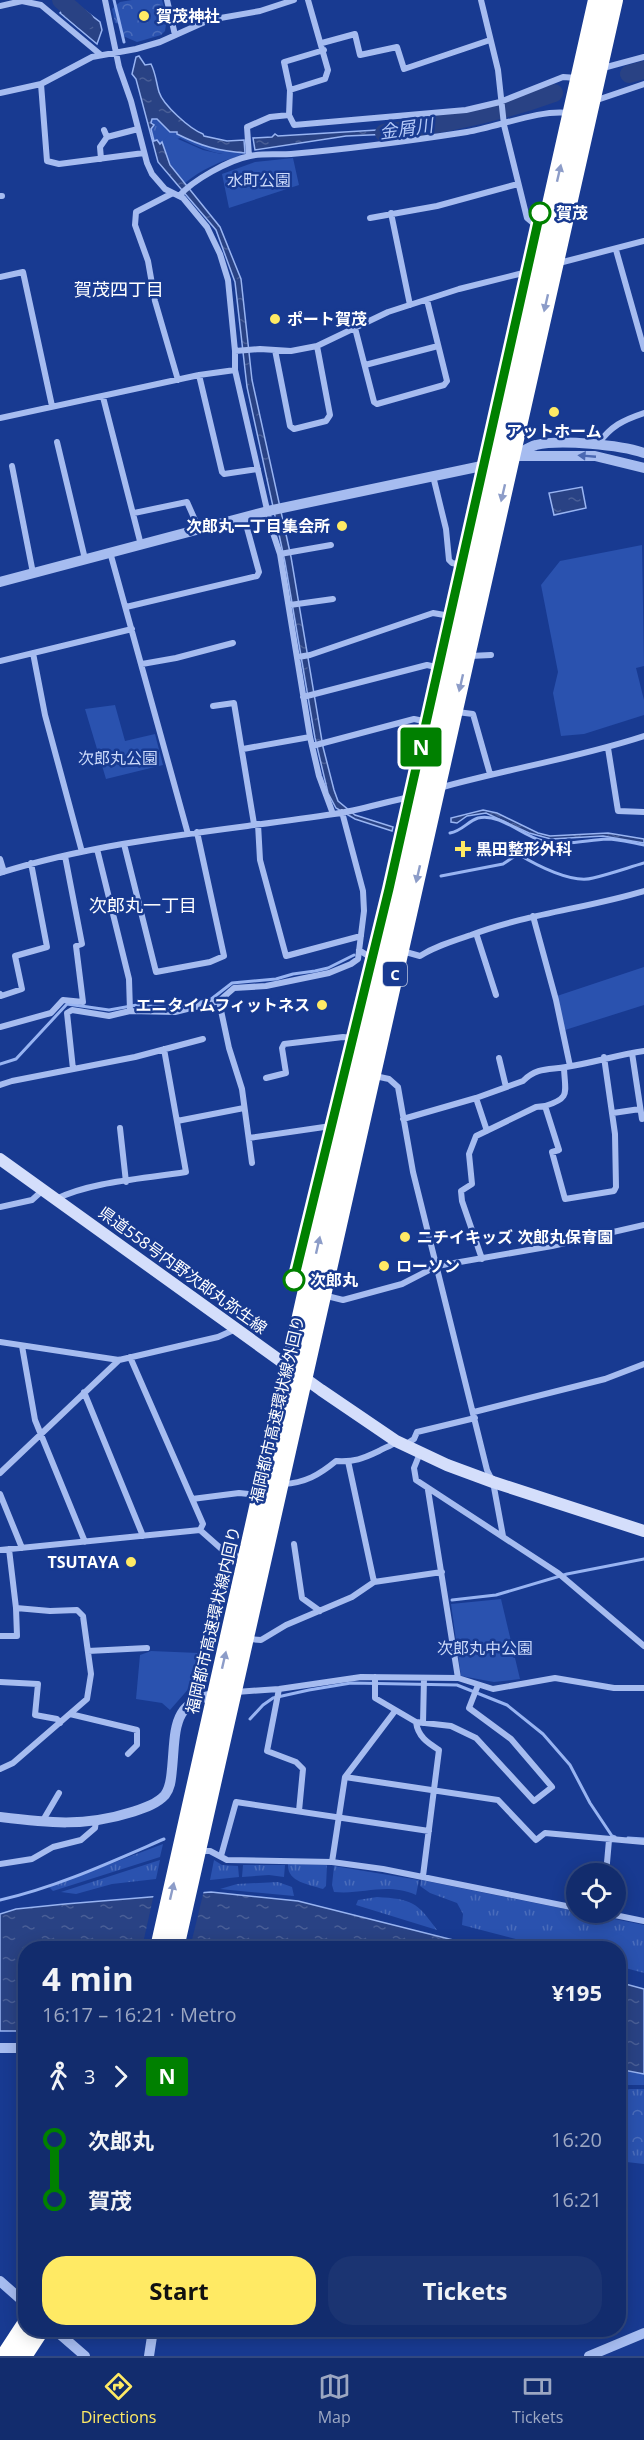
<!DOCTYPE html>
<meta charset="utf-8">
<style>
:root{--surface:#122c6d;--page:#1b3472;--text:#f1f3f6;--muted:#9ca7c2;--line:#314880;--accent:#ffea64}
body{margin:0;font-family:"Open Sans","Noto Sans JP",sans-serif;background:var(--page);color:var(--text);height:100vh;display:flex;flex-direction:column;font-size:22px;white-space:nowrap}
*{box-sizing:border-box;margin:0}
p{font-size:20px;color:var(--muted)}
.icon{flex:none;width:33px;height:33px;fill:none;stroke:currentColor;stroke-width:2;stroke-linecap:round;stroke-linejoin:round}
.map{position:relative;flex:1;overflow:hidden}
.panel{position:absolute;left:18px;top:1941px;width:608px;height:396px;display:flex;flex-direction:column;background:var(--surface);border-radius:24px;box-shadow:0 3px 15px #0003,0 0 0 2px var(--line)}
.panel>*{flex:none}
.badge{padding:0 12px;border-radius:4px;font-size:21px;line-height:39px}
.buttons{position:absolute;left:566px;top:1863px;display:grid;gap:12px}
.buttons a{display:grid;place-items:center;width:60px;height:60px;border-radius:50%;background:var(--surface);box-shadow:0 3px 15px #0003,0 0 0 2px var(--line);font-size:30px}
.map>.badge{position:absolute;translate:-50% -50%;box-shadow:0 0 0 3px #fff}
.legs{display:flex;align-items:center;gap:9px;height:66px;padding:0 24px;font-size:20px}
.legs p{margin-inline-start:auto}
.headline{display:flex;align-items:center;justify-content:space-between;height:102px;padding:0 24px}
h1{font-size:33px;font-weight:700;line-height:45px}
.primary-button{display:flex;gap:12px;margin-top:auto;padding:12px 24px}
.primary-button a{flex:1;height:69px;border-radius:24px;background:var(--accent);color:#111;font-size:24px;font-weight:700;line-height:69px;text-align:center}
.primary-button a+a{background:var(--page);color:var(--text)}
ul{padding:0 24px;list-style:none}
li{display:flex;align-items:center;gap:21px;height:60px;font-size:22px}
li i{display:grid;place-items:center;width:9px;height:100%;margin:0 8px;background:currentColor}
li i::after{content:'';width:15px;height:15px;margin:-8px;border:4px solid;border-radius:50%;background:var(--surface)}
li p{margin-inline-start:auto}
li:first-child i{background:linear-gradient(#0000 50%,currentColor 0)}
li:last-child i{background:linear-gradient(currentColor 50%,#0000 0)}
.dock{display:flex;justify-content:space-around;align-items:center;height:84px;border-top:2px solid var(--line);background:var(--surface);font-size:16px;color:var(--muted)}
.dock a{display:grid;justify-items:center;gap:3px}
.dock .on{color:var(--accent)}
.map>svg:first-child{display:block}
.grass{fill:url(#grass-tufts)}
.forest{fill:url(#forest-crowns)}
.green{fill:#2a52af}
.water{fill:url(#water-ripples);stroke:#98b4f2;stroke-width:1.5}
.pier{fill:#183a91}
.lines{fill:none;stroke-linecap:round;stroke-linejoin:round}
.stream{stroke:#98b4f2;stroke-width:3}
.river{stroke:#294284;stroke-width:18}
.minor{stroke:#a6bcf0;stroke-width:6}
.tertiary{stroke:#a6bcf0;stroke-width:10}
.secondary{stroke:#d4defb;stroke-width:12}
.motorway{stroke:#fff;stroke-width:18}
.oneway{fill:#8c9cc8}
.oneway2{fill:#4a68b2}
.line-1-casing{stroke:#fff;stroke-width:14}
.line-1{stroke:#008000;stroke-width:9}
.poi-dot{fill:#ffea64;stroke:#183a91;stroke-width:2}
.stop-1-dot{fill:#fff;stroke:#008000;stroke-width:3}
.labels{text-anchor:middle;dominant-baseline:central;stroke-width:5;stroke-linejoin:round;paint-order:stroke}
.shield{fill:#183a91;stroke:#bac4de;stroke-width:1.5}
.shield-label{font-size:15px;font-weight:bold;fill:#fff}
.poi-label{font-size:16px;font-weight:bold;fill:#fff;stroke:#183a91;text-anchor:start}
.park-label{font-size:16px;fill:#ccdafb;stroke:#183a91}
.stop-label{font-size:16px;font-weight:bold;fill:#fff;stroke:#183a91;text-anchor:start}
.street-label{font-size:16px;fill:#fff;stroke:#183a91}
.water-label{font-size:18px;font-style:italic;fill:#b2c7f7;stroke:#183a91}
.neighbourhood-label{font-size:18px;fill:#fff;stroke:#183a91}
</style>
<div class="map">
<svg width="644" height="2356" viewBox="0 0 644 2356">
<defs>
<pattern id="grass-tufts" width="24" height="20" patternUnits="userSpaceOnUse" patternTransform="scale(1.5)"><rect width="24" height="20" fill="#2a52af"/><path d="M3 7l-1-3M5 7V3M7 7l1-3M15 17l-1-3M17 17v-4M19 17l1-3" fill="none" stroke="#4a6cbb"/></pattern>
<pattern id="forest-crowns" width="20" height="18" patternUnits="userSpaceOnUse" patternTransform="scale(1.5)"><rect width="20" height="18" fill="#2a52af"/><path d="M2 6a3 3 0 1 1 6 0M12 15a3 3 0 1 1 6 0" fill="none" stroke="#4a6cbb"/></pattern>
<pattern id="water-ripples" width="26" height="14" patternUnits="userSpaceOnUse" patternTransform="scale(1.5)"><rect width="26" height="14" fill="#294284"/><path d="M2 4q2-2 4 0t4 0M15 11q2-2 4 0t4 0" fill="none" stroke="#495e96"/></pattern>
</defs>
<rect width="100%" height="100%" fill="#183a91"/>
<!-- grass -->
<path class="grass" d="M156 117 225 151 245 153C222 159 200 148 180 138L162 145 155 143 151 128V118Z
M163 1844 160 1857 53 1891 49 1887Z
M160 1860 156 1879 112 1884 76 1894 61 1892Z
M214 1860 222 1865 238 1866 239 1877 210 1880Z
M288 1864 327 1865 326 1886 323 1889C308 1884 287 1882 288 1864Z
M243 1865H285L284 1877 269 1875 242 1877Z
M334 1866 419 1880 416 1895C385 1882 364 1895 334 1892L332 1885Z
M421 1880 644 1925V1973L618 1966V1948H551L462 1925 463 1914 457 1903 430 1893 420 1886Z
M278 1882 292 1887 294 1896 220 1889 237 1884Z
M377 1897C412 1899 417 1902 437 1930L356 1905 358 1900Z
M618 2062 644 2067V2085H618Z
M630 2089H644V2164L618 2161V2092Z"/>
<!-- forest -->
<path class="forest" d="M132 0H162L167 18 165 31 161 35 137 42 123 36 120 24 115 23 112 9 120 2Z
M644 2098V2148L640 2149 631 2141 618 2143V2111L628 2109 638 2099Z"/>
<!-- green -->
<path class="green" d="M169 135 203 150 221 154H240L242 156C221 160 201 170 185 183 173 172 166 158 162 142Z
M293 158 299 185 229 208 222 174 255 162Z
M642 545 644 666 636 668 644 700V715L584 734 561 736 553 693 558 672 541 585 560 561Z
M115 705 125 741 155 734 163 765 106 779 85 709Z
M644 967V1005L565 1030 557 996Z
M501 1599 520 1679 494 1682 461 1676 451 1604Z
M151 1651 199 1653 198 1678 170 1710 162 1703 136 1699 140 1655Z"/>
<!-- water -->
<path class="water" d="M71 0 100 22 102 30 97 44 60 13Z
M139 56 145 65 151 64C156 74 156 82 159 92 163 105 190 129 203 134L204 136 227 141 244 140 245 153C218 151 201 146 177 134V132H170L157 119H152L151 123 154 125 151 129 154 141 157 140 160 144 162 142 170 165 220 227 241 279 252 380 291 557 323 747 334 790 338 801 355 815 393 827 392 831 355 819 336 808 328 793 315 738 285 562 247 387 235 282 216 230 158 162 136 79 132 74 136 57Z
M394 129 411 130 392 134 346 136 255 150 253 138 272 137 275 134 278 136Z
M582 487 586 508 554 515 549 493Z
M483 810 497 813 538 833 550 836 608 833 644 839V843L603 836 551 839 529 833 486 813 467 816 457 823 451 822V818Z
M211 1892 298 1901 485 1948H26L25 2031H0V1914L16 1909 65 1904Z
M618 1982 644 1989V2074L618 2069Z"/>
<!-- pier -->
<path class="pier" d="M204 1890 190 1948H142L154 1894Z"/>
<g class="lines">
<!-- stream -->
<path class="stream" d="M114 0 124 42
M450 833C462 831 468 821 478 818 501 813 522 836 543 841 564 846 586 840 607 839 619 839 632 843 644 845
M441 876 503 864 518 854C536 865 572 884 593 878 610 874 627 868 644 863
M0 1064 16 1059 67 1004 109 1010 137 1005 173 1008 210 1000 232 983 276 979 293 974 315 971 328 968 354 955
M452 1600 496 1595 567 1574 644 1559
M250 1719 263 1705 273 1698 309 1690 351 1683 457 1685 507 1705 543 1734 570 1765 590 1803 612 1836 615 1837
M628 1838 644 1839
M0 1900C57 1887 111 1862 164 1839"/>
<!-- river -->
<path class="river" d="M61 0 85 21
M629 74 644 70
M384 133C442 125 499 113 554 93"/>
<!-- minor -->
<path class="minor" d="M105 0 119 67 131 101 147 163 152 174 165 189 183 198 207 227 220 254 228 280 235 351V370L271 527 280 554 310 737 319 776 333 814
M167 0 175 35
M308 0 328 70 325 79 290 90 289 115 294 125 466 110 500 102 563 77 577 78
M481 0 498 70 504 125 527 218 533 223 544 224
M0 6 22 1 41 5 101 55
M322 43 355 34 360 55 397 47 404 69 490 40
M603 68 644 57
M41 84 47 161 59 164 144 153
M290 90 284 62 324 50
M0 93 41 84 92 57 136 49 160 42 209 20 260 11 294 0
M594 101 644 84
M104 130 107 137 138 129
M249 156 247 127 270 117 289 115
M101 159 100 147 107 137
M171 194 136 212 135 225 148 261 155 301 178 380
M0 196H2
M179 196C193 180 229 160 250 156 263 153 277 155 291 154 349 149 409 141 467 132 498 127 540 109 569 113
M391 213 410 305
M370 218 437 206 518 184
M616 250 644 349
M559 263 644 241
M0 277 23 272 52 406
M355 328 374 402 377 404 444 385 447 381 427 300
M275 350 290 426 294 429 326 421 330 415 317 346
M235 351 260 349 291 351 317 346 388 312 459 289 523 273 534 267
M365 365 438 346
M199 375 222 472 224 474 258 469
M103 397 141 545
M0 418 199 375 235 370
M57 442 85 559
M598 444C611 426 623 420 644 413
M12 466 33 573
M433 476 446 529 449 560 452 563 467 566
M134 513 187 502 199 529
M110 552 188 834
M280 554 331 545
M290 605 333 599
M126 607 257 576 259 572 244 517
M33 653 45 715 82 852
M470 656 491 655
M298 657 310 655 433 613 456 617
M0 661 132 629
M142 664 176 658 233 643
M303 697 427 665 445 669
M213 706 234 703 254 824
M457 712 473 714 490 774
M312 746 414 719 433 723
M608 748 618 811 644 812
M243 749 310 737
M439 788C507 769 577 758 644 736
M258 824 260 860 286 956 361 936
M124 844 156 972 210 962 224 956 197 832
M97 849 129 979 130 1011
M0 859 4 872
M0 873C108 839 222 831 334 814 361 810 388 801 415 796
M533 916 556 1000 570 1066
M476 933 496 995
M359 950 379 963
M402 951 420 956C436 946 453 941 471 935 527 914 587 908 644 891
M0 994 1 996 22 989 15 956 47 947 31 863
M219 1001 229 1048 242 1089 252 1163
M0 1027 51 1013 63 1000 83 1002 76 946 82 944 65 856
M632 1053 642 1119
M499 1058 506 1087
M564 1068C565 1093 571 1098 545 1106L559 1150 552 1152 565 1199 614 1191 616 1187 615 1134 604 1057
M73 1069 67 1013 72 1010 109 1016 130 1011 175 1012 219 1001 234 988 266 986 329 973 351 964 358 959 364 911 363 891 342 812
M375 1076 389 1079 398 1087 413 1172 487 1470 493 1482 503 1536
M266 1078 286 1073 282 1048 284 1044 343 1037 362 1039
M0 1085 12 1081 135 1057 203 1039
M476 1098 487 1131
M613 1113 640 1109
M403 1119 476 1098 523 1081C537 1067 549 1070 566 1067 592 1063 617 1055 644 1051
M177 1121 244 1108
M120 1128 126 1182
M249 1138 331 1126 340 1127
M56 1199C93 1181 144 1179 186 1172L164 1049
M0 1207 32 1200 43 1190
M482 1259 462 1201 461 1191 472 1184 469 1154 476 1136 536 1107 545 1106
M323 1295 343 1300 402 1284 437 1266 552 1246 644 1225
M0 1342 119 1360 218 1337 236 1329
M22 1346 35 1420 85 1542
M130 1357 203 1524 200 1530
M84 1392 143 1536
M474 1412 605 1379 644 1364
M405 1445 414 1439 417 1432 475 1418
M420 1453 414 1468 416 1480 558 1573 644 1646
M348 1461 374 1582
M0 1473 119 1360
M283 1484C305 1483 319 1475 336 1461 355 1462 362 1459 379 1451 385 1447 391 1447 396 1441
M428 1490 458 1678
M0 1494 22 1548
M192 1499 239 1493 258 1495
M294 1544 302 1598 320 1611
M0 1550 200 1530 226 1553 243 1558
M0 1636H17L16 1608 9 1549
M248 1639 261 1640 286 1625 352 1597 374 1582 442 1572
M88 1651 147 1648
M375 1677V1698L416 1722 451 1726 476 1738 534 1801 552 1787 511 1739 469 1708 478 1685
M0 1682 38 1684 35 1715 57 1719 60 1723
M279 1689 267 1751 296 1762 303 1769 299 1811
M236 1692 279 1689 361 1677 458 1678 493 1689 555 1678 614 1688H644
M70 1714 137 1730V1745L128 1754
M416 1722C418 1737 428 1743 439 1750L423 1876
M423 1723 424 1678
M0 1769 13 1763 87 1699 91 1674 83 1616 77 1610 50 1611 16 1608
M345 1777 498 1800 536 1840 545 1833 644 1842
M42 1822 59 1793
M201 1851H210L227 1860 332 1862 383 1869 576 1908
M221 1856 236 1802 429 1831
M332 1862 345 1777 395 1711
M0 1864 32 1859 53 1847 81 1840 95 1828 96 1821
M606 1874 609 1840
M600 1912 644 1921"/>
<!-- tertiary -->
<path class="tertiary" d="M518 456H595L644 468
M511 458C519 455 527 447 536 445 560 439 621 445 644 453
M0 582 268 511 496 463
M0 1817C48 1823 85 1827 132 1812 144 1808 157 1804 165 1795 171 1787 171 1778 172 1769 176 1728 171 1700 220 1694
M0 2048H26
M0 2281 26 2304
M55 2330 85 2356
M149 2356 153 2330
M589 2356 644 2333"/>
<!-- secondary -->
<path class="secondary" d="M0 1159 321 1390 396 1441 447 1465 493 1482 644 1531"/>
<!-- motorway -->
<path class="motorway" d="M159 1948 597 0
M175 1948 614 0
M5 2356 26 2324
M23 2356 40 2330"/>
</g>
<!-- one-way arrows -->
<defs><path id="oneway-solid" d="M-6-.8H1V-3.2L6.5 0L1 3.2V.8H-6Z" transform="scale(1.5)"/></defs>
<g class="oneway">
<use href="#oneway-solid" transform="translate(559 173) rotate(-77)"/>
<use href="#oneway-solid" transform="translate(546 303) rotate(103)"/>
<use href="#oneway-solid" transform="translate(503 493) rotate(103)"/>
<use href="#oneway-solid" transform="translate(461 683) rotate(103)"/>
<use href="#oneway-solid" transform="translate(418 874) rotate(103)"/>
<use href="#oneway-solid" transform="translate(318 1245) rotate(-77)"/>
<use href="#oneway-solid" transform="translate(224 1660) rotate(-77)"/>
<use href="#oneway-solid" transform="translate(172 1891) rotate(-77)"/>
</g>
<use class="oneway2" href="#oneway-solid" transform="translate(587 456) rotate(-175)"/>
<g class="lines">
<!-- line-1 casing -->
<g class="line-1-casing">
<path id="line-1" d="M294 1280 389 889 540 213"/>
</g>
<!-- line-1 -->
<use href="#line-1" class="line-1"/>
</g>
<!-- markers -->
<g class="poi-dot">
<circle cx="144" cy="16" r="6"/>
<circle cx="275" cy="319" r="6"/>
<circle cx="554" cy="412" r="6"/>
<circle cx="342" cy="526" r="6"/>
<path d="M460 840h6v6h6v6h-6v6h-6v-6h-6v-6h6z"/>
<circle cx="322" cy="1005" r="6"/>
<circle cx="405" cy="1237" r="6"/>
<circle cx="384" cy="1266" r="6"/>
<circle cx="131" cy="1562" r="6"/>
</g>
<g class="stop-1-dot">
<circle cx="540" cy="213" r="10"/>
<circle cx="294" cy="1280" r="10"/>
</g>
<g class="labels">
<!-- shield labels -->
<rect class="shield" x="383" y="962" width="24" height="24" rx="4.5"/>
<g class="shield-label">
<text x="395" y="974">C</text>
</g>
<!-- poi labels -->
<g class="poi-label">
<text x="156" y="16">賀茂神社</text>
<text x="287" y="319">ポート賀茂</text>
<text x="554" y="431" text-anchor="middle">アットホーム</text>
<text x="330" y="526" text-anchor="end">次郎丸一丁目集会所</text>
<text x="476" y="849">黒田整形外科</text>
<text x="310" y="1005" text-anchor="end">エニタイムフィットネス</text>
<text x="417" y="1237">ニチイキッズ 次郎丸保育園</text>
<text x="396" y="1266">ローソン</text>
<text x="119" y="1562" text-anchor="end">TSUTAYA</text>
</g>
<!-- park labels -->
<g class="park-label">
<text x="259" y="180">水町公園</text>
<text x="118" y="758">次郎丸公園</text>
<text x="485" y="1648">次郎丸中公園</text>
</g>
<!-- stop labels -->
<g class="stop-label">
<text x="556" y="213">賀茂</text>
<text x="310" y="1280">次郎丸</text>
</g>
<!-- street labels -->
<g class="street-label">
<text transform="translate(183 1270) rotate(36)">県道558号内野次郎丸弥生線</text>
<text transform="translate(277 1409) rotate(-77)">福岡都市高速環状線外回り</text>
<text transform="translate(213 1620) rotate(-77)">福岡都市高速環状線内回り</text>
</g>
<!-- water labels -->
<g class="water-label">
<text transform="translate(406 128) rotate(-8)">金屑川</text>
</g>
<!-- neighbourhood labels -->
<g class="neighbourhood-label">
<text x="119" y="289">賀茂四丁目</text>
<text x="143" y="905">次郎丸一丁目</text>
</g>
</g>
</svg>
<div class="buttons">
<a><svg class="icon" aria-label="locate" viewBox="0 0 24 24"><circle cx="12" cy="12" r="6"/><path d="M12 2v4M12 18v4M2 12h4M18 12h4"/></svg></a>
</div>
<b class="badge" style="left:421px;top:747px;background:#008000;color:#fff">N</b>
<section class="panel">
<div class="headline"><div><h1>4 min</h1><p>16:17 – 16:21 · Metro</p></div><b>¥195</b></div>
<div class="legs"><svg class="icon" aria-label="walk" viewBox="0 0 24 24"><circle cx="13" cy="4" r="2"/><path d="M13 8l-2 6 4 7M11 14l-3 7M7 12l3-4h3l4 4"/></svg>3<svg class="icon" aria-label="forward" viewBox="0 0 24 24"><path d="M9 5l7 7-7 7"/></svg><b class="badge" style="background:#008000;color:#fff">N</b></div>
<ul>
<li><i style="color:#008000"></i><b>次郎丸</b><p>16:20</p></li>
<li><i style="color:#008000"></i><b>賀茂</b><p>16:21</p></li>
</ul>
<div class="primary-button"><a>Start</a><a>Tickets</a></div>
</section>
</div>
<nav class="dock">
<a class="on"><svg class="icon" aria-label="directions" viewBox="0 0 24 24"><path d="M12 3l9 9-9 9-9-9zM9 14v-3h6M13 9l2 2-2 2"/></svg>Directions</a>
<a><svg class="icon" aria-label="map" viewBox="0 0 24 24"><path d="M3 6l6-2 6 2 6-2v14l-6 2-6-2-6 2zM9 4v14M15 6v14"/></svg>Map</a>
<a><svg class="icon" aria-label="tickets" viewBox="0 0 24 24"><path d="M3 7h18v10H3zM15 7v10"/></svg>Tickets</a>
</nav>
